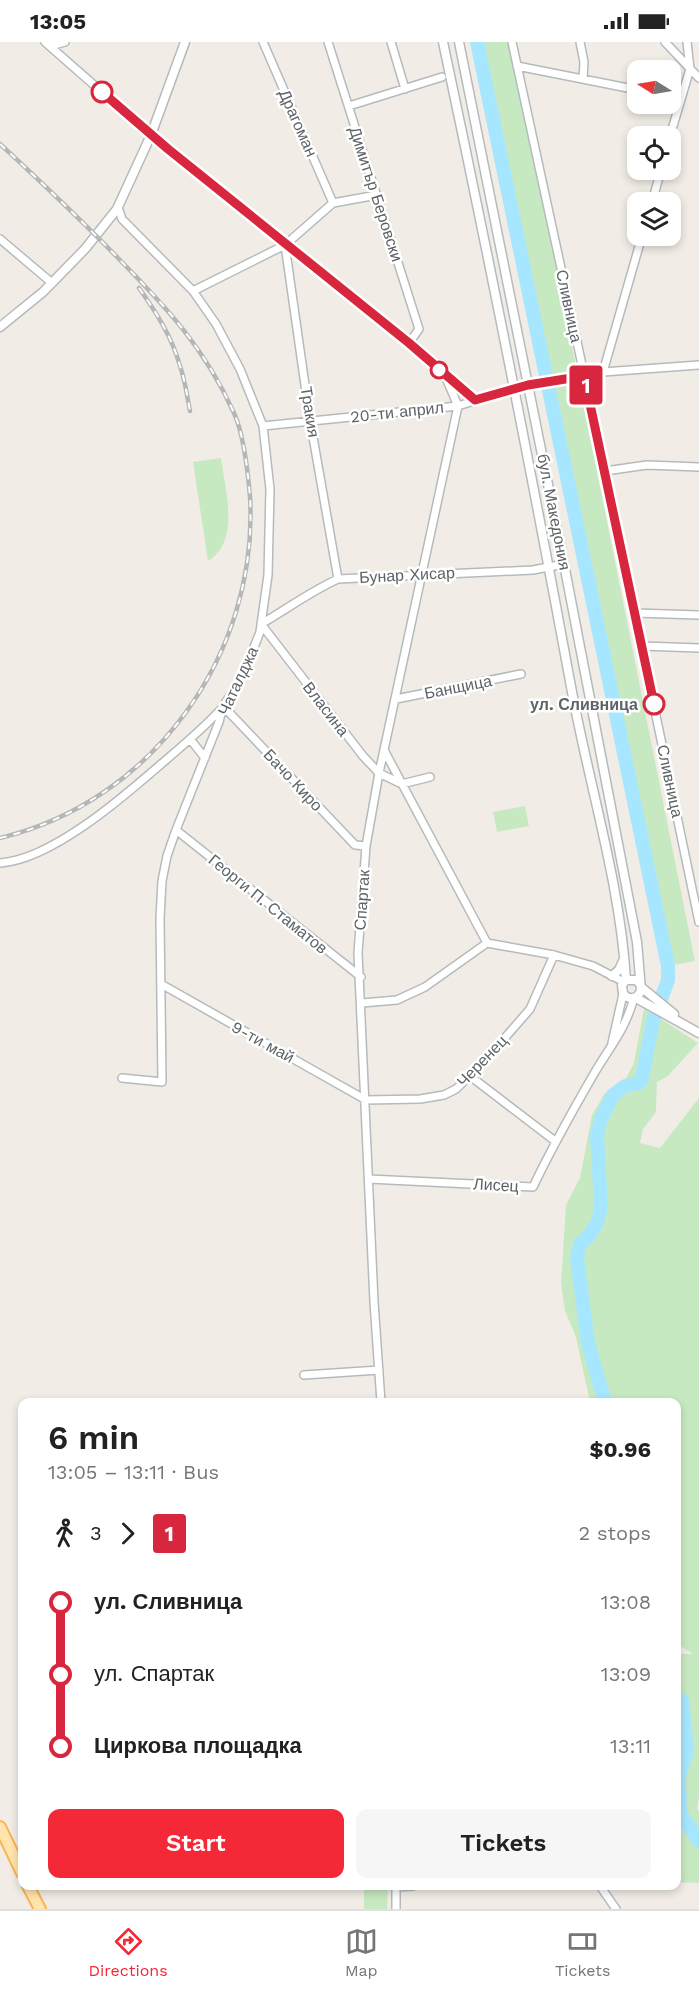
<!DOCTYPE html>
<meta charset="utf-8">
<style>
:root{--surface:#fff;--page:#f6f6f6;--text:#222;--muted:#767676;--line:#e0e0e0;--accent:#f52837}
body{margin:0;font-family:"Work Sans",sans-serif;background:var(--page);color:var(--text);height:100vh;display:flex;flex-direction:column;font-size:22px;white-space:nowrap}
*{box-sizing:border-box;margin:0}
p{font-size:20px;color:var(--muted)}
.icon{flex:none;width:33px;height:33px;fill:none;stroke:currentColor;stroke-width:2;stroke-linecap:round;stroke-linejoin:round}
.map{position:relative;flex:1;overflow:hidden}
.panel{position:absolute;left:18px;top:1356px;width:663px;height:492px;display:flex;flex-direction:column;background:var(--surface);border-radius:12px;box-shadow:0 3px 9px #0003}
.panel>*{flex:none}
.badge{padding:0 12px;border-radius:4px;font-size:21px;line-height:39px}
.needle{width:39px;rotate:281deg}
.buttons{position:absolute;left:627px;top:18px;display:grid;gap:12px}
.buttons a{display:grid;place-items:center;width:54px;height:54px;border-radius:12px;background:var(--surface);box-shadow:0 3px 9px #0003;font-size:30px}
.map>.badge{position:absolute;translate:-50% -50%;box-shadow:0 0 0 3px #fff}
.legs{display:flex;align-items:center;gap:9px;height:66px;padding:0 30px;font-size:20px}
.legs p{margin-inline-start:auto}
.headline{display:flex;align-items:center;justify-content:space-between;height:102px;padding:0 30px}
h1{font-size:33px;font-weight:600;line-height:45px}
.button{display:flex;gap:12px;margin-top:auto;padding:12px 30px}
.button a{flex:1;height:69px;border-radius:12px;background:var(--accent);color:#fff;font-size:24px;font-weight:600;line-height:69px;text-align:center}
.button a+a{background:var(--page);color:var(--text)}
ul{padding:0 30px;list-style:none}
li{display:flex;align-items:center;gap:21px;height:72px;font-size:22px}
li i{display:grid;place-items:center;width:9px;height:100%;margin:0 8px;background:currentColor}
li i::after{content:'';width:15px;height:15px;margin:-8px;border:4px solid;border-radius:50%;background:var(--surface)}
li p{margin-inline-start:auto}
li:first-child i{background:linear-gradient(#0000 50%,currentColor 0)}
li:last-child i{background:linear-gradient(currentColor 50%,#0000 0)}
.status{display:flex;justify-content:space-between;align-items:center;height:42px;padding:0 30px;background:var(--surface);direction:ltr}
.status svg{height:16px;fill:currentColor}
.dock{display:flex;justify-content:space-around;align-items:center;height:84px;border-top:2px solid var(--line);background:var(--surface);font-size:16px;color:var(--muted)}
.dock a{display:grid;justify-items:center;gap:3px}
.dock .active{color:var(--accent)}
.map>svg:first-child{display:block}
.green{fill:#c7e9c1}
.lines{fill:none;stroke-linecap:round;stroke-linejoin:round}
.river{stroke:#a7e6ff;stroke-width:14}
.minor-casing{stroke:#b6babd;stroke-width:10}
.tertiary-casing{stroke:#b6babd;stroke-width:11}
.primary-casing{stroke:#fbb355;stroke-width:14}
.minor{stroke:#fff;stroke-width:7}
.tertiary{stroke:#fff;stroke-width:8}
.primary{stroke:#ffe5ac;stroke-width:10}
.rail-casing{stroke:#b5b6b7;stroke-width:4.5}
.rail{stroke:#fff;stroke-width:2;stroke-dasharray:7;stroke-linecap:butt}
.line-1-casing{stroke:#fff;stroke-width:14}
.line-1{stroke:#d7263d;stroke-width:9}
.stop-1-dot{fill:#fff;stroke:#d7263d;stroke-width:3}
.labels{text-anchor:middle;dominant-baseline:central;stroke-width:5;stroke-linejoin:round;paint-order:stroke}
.street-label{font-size:16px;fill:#5d6367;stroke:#fff}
.stop-label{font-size:16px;font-weight:bold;fill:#5d6367;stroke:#fff;text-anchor:end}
</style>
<div class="status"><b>13:05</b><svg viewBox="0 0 49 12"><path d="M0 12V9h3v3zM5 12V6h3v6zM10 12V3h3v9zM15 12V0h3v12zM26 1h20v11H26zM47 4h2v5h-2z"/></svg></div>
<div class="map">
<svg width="699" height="1867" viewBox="0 0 699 1867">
<rect width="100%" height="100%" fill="#f1ede6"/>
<!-- green -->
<path class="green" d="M477 0H511L695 919 668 924 549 356Z
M221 416C225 447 241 499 208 519L193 420Z
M525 764 529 784 497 790 493 770Z
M644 966 698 1001 668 1034 657 1040 656 1070 643 1087 640 1101 660 1106 699 1056V1755L697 1766 699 1769V1841L676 1840 677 1612H693L677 1602 676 1360H590L576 1295 565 1269 561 1241 566 1163 580 1136 592 1073 605 1051 623 1042 634 1021Z
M364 1846H388L387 1867H364Z"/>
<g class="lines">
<!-- river -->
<path class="river" d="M477 0 668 924V938L653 979 642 1037 639 1041 625 1044 613 1053 601 1077 597 1093 601 1166 597 1181 589 1194 580 1202 577 1216 588 1301 605 1360
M676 1654 682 1659 687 1709 679 1733 680 1771 699 1799"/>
<!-- minor casing -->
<g class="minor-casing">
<path id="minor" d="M45 0 151 93 409 301 475 358
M263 0 333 161
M328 0 419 287 409 301
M391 0 405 47
M512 0 605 429 699 880
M580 0 584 20 583 37
M665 0 699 36
M50 4 65 0
M517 24 638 48
M670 54 681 56
M349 64 442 35
M670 94 690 27 687 0
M652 160 661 128
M118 165 122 177 193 249 216 282 240 327 263 384 270 447 268 533 260 590 241 638 223 664 219 680 176 788 167 814 162 839 160 876 162 1040 122 1036
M0 197 52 241
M285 203 310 378 338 537
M193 249 285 203 333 161 377 153
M603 330 642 194
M446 336 458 364
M263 384 458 364 514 346 603 330 699 323
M605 429 647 423 699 425
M635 571 699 573
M642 604 699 606
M396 657 521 632
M223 664 355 803 366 804
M190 697 205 716
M384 708 487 901
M402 742 379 731 363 714 261 582C287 567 311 549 338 537L533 528 564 522
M402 742 430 735
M176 788 361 935
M0 821C51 818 122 756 160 723 181 705 203 687 222 666
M487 901 554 913 593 924 624 940
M161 942 366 1058 420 1057 444 1053 456 1047 483 1021 530 967 554 913
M362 961 397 958 425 945 487 901
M612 1001 623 952
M470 1034 555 1099
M369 1137 533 1145C552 1105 573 1068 595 1030 611 1003 625 988 634 956
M304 1333 379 1328
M381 1360 374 1260 358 911 366 804 379 731 458 364
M600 1844 616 1867
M396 1845 413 1844
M396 1867V1844"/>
</g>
<!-- tertiary casing -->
<g class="tertiary-casing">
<path id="tertiary" d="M443 0C489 216 532 433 572 650 590 746 620 841 626 938
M459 0 564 522 637 900 641 948C638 957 630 959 623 952L622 943 626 938H636L640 942
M0 285 43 250 85 207 117 167 151 93 185 0
M612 934 619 928 624 917
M641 945 674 972
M636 956 699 991"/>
</g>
<!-- primary casing -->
<g class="primary-casing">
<path id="primary" d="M0 1785 22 1831
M28 1844 40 1867"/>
</g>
<!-- minor -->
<use href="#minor" class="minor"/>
<!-- tertiary -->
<use href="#tertiary" class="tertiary"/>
<!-- primary -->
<use href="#primary" class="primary"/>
<!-- rail casing -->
<g class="rail-casing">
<path id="rail" d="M0 102C40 139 79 176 117 215 167 266 204 305 234 371 244 393 248 431 250 455 259 611 153 760 0 796
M139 246C156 270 172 295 180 324 185 338 187 354 190 369"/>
</g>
<!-- rail -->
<use href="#rail" class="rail"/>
</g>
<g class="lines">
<!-- line-1 casing -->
<g class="line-1-casing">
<path id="line-1" d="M102 50 168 107 409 301 475 358 528 343 584 334 654 662"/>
</g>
<!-- line-1 -->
<use href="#line-1" class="line-1"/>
</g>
<!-- markers -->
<g class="stop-1-dot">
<circle cx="102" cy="50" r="10"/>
<circle cx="439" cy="328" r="8"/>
<circle cx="654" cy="662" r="10"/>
</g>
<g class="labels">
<!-- street labels -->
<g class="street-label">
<text transform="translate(298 81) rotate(66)">Драгоман</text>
<text transform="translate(376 152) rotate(72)">Димитър Беровски</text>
<text transform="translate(569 264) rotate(78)">Сливница</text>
<text transform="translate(310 370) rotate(81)">Тракия</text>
<text transform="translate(397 370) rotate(-6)">20-ти април</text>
<text transform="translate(554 470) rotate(79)">бул. Македония</text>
<text transform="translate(407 533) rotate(-3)">Бунар Хисар</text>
<text transform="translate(238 639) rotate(-65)">Чаталджа</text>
<text transform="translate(458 645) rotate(-11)">Банщица</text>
<text transform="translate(326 667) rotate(52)">Власина</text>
<text transform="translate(293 738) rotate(47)">Бачо Киро</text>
<text transform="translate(670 739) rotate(78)">Сливница</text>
<text transform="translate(362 858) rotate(-86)">Спартак</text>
<text transform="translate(268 862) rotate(39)">Георги П. Стаматов</text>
<text transform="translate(263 1000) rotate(29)">9-ти май</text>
<text transform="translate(482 1019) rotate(-46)">Черенец</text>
<text transform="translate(496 1143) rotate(3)">Лисец</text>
</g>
<!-- stop labels -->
<g class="stop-label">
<text x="638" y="662">ул. Сливница</text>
</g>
</g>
</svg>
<div class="buttons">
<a><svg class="needle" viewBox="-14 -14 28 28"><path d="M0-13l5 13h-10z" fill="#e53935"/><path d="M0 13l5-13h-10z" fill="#767676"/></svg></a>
<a><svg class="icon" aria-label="locate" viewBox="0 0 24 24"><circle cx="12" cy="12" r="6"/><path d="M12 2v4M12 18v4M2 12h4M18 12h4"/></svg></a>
<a><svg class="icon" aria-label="layers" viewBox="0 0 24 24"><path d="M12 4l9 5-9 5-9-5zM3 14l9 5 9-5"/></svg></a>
</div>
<b class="badge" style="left:586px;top:343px;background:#d7263d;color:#fff">1</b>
<section class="panel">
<div class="headline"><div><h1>6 min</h1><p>13:05 – 13:11 · Bus</p></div><b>$0.96</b></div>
<div class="legs"><svg class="icon" aria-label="walk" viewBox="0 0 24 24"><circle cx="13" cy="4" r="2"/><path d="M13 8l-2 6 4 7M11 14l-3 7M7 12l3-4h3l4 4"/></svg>3<svg class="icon" aria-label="forward" viewBox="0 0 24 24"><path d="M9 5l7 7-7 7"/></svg><b class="badge" style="background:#d7263d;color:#fff">1</b><p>2 stops</p></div>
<ul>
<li><i style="color:#d7263d"></i><b>ул. Сливница</b><p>13:08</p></li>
<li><i style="color:#d7263d"></i><span>ул. Спартак</span><p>13:09</p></li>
<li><i style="color:#d7263d"></i><b>Циркова площадка</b><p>13:11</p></li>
</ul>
<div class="button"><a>Start</a><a>Tickets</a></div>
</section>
</div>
<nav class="dock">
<a class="active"><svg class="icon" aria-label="directions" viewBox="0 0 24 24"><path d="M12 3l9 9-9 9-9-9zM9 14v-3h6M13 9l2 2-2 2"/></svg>Directions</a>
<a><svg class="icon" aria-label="map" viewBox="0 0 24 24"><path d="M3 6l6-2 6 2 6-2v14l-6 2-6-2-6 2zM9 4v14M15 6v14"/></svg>Map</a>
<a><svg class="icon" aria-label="tickets" viewBox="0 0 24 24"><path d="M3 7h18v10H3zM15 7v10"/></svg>Tickets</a>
</nav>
